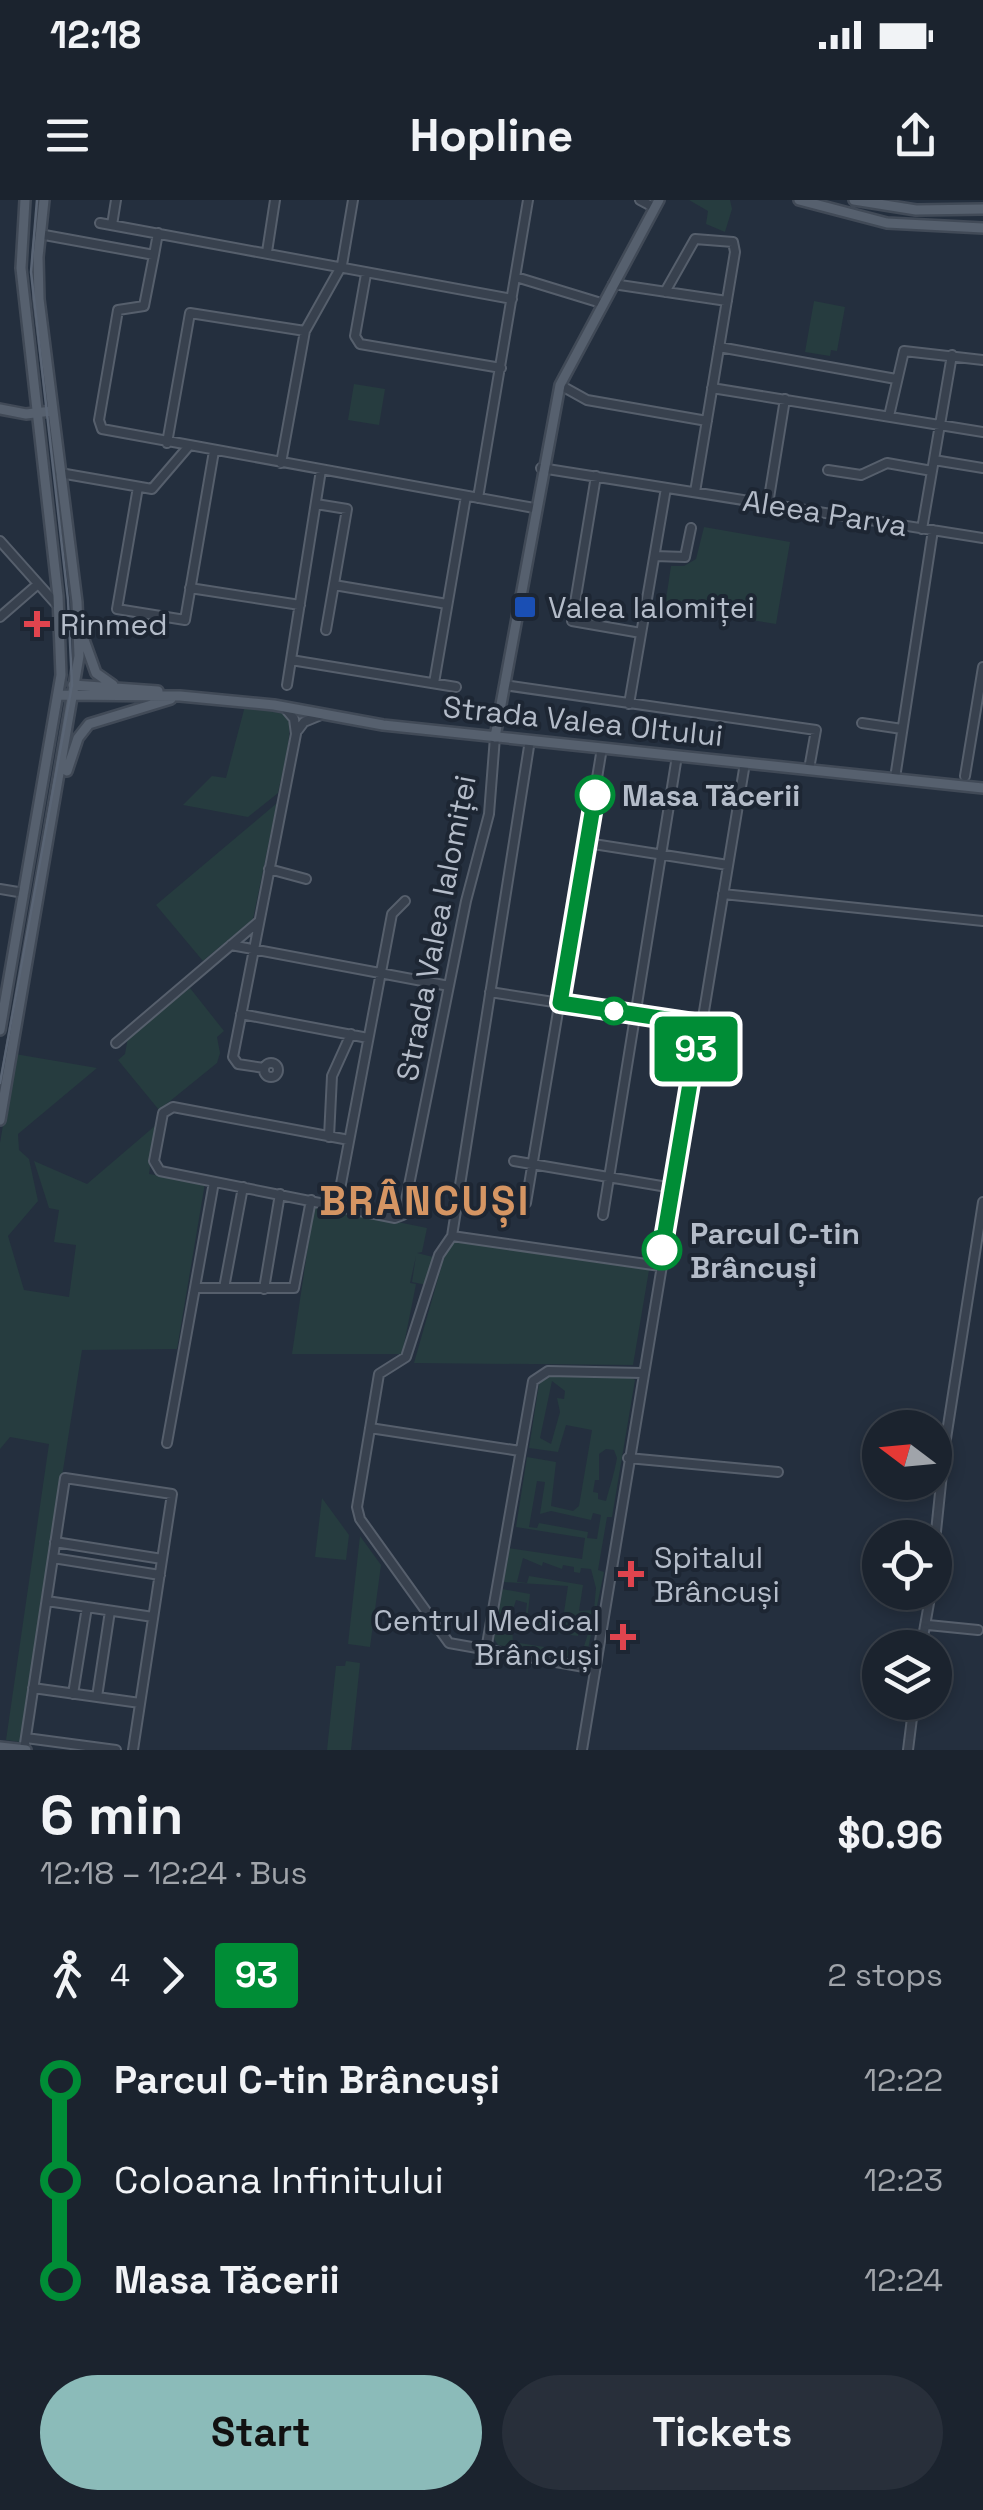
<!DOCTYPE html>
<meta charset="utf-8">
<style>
:root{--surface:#1b232e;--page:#282f3a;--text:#f1f3f6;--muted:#a0a4aa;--line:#39404a;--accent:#8bbbb9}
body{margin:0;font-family:"Space Grotesk",sans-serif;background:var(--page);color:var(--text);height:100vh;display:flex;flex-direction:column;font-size:38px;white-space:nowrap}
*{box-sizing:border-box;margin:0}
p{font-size:32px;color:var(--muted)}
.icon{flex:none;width:55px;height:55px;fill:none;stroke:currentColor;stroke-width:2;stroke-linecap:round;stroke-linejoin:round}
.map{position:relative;height:1550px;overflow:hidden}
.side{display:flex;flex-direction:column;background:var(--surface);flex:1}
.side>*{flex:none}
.badge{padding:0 20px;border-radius:8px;font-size:35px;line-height:65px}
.needle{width:65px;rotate:286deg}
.buttons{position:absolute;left:862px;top:1210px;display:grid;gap:20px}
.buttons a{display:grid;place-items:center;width:90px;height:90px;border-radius:50%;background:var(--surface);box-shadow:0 5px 15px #0003,0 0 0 2px var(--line);font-size:50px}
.map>.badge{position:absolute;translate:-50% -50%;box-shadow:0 0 0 5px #fff}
.legs{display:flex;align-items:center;gap:15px;height:110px;padding:0 40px;font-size:32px}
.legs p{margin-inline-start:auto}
.summary{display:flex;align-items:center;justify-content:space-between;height:170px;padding:0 40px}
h1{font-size:55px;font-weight:700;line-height:75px}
.action{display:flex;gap:20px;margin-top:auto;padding:20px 40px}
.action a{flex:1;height:115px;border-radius:60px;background:var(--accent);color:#111;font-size:40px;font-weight:700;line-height:115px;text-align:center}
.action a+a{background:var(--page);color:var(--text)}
ul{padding:0 40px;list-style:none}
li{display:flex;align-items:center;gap:35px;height:100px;font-size:38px}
li i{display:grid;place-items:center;width:15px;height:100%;margin:0 12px;background:currentColor}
li i::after{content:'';width:25px;height:25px;margin:-12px;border:8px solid;border-radius:50%;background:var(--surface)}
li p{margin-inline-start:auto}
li:first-child i{background:linear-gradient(#0000 50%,currentColor 0)}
li:last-child i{background:linear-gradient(currentColor 50%,#0000 0)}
.status{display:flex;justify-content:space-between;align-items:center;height:70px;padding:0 50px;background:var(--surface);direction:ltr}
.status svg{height:28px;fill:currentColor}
header{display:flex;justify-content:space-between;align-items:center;height:130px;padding:0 40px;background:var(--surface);font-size:45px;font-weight:700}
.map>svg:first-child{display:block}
.green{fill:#263c3f;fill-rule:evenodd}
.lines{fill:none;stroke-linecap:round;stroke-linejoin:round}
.minor-casing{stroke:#565f6c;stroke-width:12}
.major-casing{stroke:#414a57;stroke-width:14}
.minor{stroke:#38414e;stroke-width:8}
.major{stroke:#56606e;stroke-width:9}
.tram{stroke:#5a6575;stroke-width:2.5}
.line-1-casing{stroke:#fff;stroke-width:22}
.line-1{stroke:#008d36;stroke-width:15}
.transit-dot{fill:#1a4fb4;stroke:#1d2633;stroke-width:4}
.health-dot{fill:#e0444e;stroke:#1d2633;stroke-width:4}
.stop-1-dot{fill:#fff;stroke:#008d36;stroke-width:5}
.labels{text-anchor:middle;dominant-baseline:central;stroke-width:8;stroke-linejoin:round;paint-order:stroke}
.street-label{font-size:30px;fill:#b4bcc9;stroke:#1d2633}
.poi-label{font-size:30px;fill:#b4bcc9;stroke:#1d2633;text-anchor:start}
.stop-label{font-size:30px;font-weight:bold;fill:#b4bcc9;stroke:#1d2633;text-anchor:start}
.district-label{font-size:40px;font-weight:bold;letter-spacing:2.5px;fill:#d59563;stroke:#1d2633}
</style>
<div class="status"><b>12:18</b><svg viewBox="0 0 49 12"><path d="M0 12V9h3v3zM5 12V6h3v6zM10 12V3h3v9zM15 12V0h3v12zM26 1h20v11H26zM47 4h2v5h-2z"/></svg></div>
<header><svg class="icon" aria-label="menu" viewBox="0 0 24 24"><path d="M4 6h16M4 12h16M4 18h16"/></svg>Hopline<svg class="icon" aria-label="share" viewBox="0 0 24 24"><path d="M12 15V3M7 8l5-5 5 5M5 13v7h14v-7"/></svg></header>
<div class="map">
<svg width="983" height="1550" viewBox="0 0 983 1550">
<rect width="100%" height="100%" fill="#242f3e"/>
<!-- green -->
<path class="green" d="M689 0H730L732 9 725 32 706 24 708 11Z
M814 101 845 107 837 151 831 150 830 156 805 152Z
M354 184 385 189 379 225 348 220Z
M704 327 790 342 776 424 665 406 671 366H684L696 359Z
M245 506C256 507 276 506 285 513 297 524 281 577 278 593L248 617 183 605 212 576 226 578Z
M277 603 253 719 203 761 156 705Z
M190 788 224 831 217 837 220 853 217 863 159 910 118 860 125 854 128 837Z
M15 854 97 868 18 934 19 950 29 959 38 1001 8 1036 24 1090 69 1097 76 1045 54 1042 59 1010 49 1008 34 961 87 984 156 925 149 974 205 983 177 1149 82 1150 20 1542 6 1540 49 1244 10 1237 0 1249V943Z
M314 1005 427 1028 422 1052 417 1053 433 1057 427 1085 412 1082 416 1056 410 1083 416 1084 402 1154H292Z
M453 1040 649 1070 633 1165 414 1163 447 1047Z
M546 1176H629L635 1180 612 1317H607L598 1370 604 1372 586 1459 498 1445 494 1439 502 1389 530 1394 527 1421 562 1425 568 1386 503 1382 508 1348 582 1359 585 1338 516 1327 527 1257 556 1262 551 1306 573 1311 579 1306 592 1230 566 1225 558 1252 529 1248 539 1184ZM552 1181 565 1191 564 1199 557 1198 560 1212 551 1244 540 1238ZM606 1249 614 1250 617 1258C614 1275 610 1286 606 1301L598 1299V1293L593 1292 595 1280H599V1254ZM537 1281 545 1282 540 1314 551 1311 591 1320 593 1313 601 1315 597 1339 587 1338 588 1332 539 1323 537 1328 529 1327ZM523 1358 542 1366 543 1362 562 1369 563 1365 574 1367V1372L580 1373 581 1368 591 1369 596 1388 594 1410 579 1411 583 1385 529 1376 527 1383 517 1382ZM516 1400 527 1403 524 1428 578 1436 579 1429 589 1430 582 1453 513 1442 511 1416Z
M322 1298 349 1335 346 1360 315 1357Z
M360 1336 381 1365 370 1447 348 1444Z
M346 1461 360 1463 351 1550H327L336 1466H345Z"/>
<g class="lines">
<!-- minor casing -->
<g class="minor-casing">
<path id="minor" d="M640 0 655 8
M100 23 512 99
M112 25 116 0
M39 34 154 55 158 33
M267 52 275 0
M154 55 144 106 118 110 99 220 102 229 534 308
M366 74 355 136 360 144 501 168
M516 77 601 103
M613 84 727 101
M665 92 695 39 733 42 735 52 695 292
M719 147 896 179
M560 185 587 200 707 221
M712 188 983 232
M889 216 904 151 983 160
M167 243 190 113 305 131
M934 260 983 268
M281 263 305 131 342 65 353 0
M541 268 983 338
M828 270 861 275 887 263 932 271
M60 273 152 289 188 247
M596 276 572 421 641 433
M138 287 117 409 185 420 214 251
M478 298 528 0
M316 304 347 309 326 430
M768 304 785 199
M922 329 952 155
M0 341 58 406
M655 356 685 357 691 328
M334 385 447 404
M190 388 300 405
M0 417 38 384
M291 460 456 487
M434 483 466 296
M287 485 321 270
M504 485 816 530 809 569
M629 504 666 288
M862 523 902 529
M298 530 304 522 321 515
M530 540 452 1036 439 1055 406 1157 379 1174 357 1307 360 1319 449 1443 595 1469
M965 576 983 467
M895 578 933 330
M587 643 728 665
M269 669 306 679
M0 689 24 693
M723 694 983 721
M231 745 449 786
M490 792 700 825
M241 814 368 838
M116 843 257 723
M264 870a7 7 0 1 1 14 0a7 7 0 1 1-14 0Z
M264 868 238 864 233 857 296 534 294 519 284 507
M329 937 332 876 351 834
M349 940 173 907 163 913 154 961 160 971 395 1018 403 1015 466 701 489 614 495 537
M514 961 673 988
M526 1003 602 548
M337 1005 392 714 405 701
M603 1015 677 556
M452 1036 660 1066
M195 1088H294L311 1000
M224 1088 243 987
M264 1089 280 994
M370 1228 520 1251
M167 1243 214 982
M628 1258 778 1272
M935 1341 945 1245 983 1002
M55 1342 162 1359
M53 1358 160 1375
M47 1401 153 1417
M928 1425 978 1430
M921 1448 931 1392
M486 1450 533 1181 548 1171 642 1173
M33 1488 140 1503
M73 1494 87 1407
M97 1497 110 1411
M26 1538 116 1550
M24 1550 65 1278 172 1294 133 1550
M582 1550 745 563
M908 1550 914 1502"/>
</g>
<!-- major casing -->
<g class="major-casing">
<path id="major" d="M799 0 887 23 983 28
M854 0 916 10 983 9
M0 209 26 214 52 211
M83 437 96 473 113 485
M73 485 158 491
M59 495 180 496 274 505 383 525 983 588
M495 537 560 185 659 0
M67 571 78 538 89 524 171 499
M0 830 61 475 58 396 21 68 25 0
M0 920 79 456 77 402 39 99 38 57 44 0
M0 1547 26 1550"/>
</g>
<!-- minor -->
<use href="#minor" class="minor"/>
<!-- major -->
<use href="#major" class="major"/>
<!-- tram -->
<path class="tram" d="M0 883 72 485 68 400 31 72 37 0"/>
</g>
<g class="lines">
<!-- line-1 casing -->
<g class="line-1-casing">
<path id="line-1" d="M595 595 560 803 700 824 662 1050"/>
</g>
<!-- line-1 -->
<use href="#line-1" class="line-1"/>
</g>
<!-- markers -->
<rect class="transit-dot" x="513" y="395" width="24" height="24" rx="5"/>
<g class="health-dot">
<path d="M32 409h10v10h10v10h-10v10h-10v-10h-10v-10h10z"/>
<path d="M626 1359h10v10h10v10h-10v10h-10v-10h-10v-10h10z"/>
<path d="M618 1422h10v10h10v10h-10v10h-10v-10h-10v-10h10z"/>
</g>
<g class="stop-1-dot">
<circle cx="595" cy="595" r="18"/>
<circle cx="614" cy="811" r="12"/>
<circle cx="662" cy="1050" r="18"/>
</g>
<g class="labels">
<!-- street labels -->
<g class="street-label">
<text transform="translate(825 313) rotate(9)">Aleea Parva</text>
<text transform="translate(583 521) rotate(6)">Strada Valea Oltului</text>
<text transform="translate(436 728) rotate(-79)">Strada Valea Ialomiței</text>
</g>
<!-- poi labels -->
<g class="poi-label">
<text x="548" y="407">Valea Ialomiței</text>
<text x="60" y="424">Rinmed</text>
<text x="654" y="1357">Spitalul<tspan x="654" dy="34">Brâncuși</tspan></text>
<text x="600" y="1420" text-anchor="end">Centrul Medical<tspan x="600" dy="34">Brâncuși</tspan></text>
</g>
<!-- stop labels -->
<g class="stop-label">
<text x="622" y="595">Masa Tăcerii</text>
<text x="690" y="1033">Parcul C-tin<tspan x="690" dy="34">Brâncuși</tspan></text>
</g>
<!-- district labels -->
<g class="district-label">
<text x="425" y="1001">BRÂNCUȘI</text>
</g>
</g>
</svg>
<div class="buttons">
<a><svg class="needle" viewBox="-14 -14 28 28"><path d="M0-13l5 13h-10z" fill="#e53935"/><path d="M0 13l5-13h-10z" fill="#a0a4aa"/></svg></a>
<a><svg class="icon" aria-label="locate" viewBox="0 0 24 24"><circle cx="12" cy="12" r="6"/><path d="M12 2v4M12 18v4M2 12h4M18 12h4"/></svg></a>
<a><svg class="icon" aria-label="layers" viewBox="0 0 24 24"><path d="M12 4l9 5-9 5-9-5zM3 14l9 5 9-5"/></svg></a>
</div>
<b class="badge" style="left:696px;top:849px;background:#008d36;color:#fff">93</b>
</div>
<section class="side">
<div class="summary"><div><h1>6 min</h1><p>12:18 – 12:24 · Bus</p></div><b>$0.96</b></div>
<div class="legs"><svg class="icon" aria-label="walk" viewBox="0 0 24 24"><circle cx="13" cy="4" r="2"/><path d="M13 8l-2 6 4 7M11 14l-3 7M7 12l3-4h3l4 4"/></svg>4<svg class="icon" aria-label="forward" viewBox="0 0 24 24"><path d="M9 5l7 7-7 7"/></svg><b class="badge" style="background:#008d36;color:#fff">93</b><p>2 stops</p></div>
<ul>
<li><i style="color:#008d36"></i><b>Parcul C-tin Brâncuși</b><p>12:22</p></li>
<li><i style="color:#008d36"></i><span>Coloana Infinitului</span><p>12:23</p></li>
<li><i style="color:#008d36"></i><b>Masa Tăcerii</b><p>12:24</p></li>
</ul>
<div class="action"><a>Start</a><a>Tickets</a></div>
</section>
